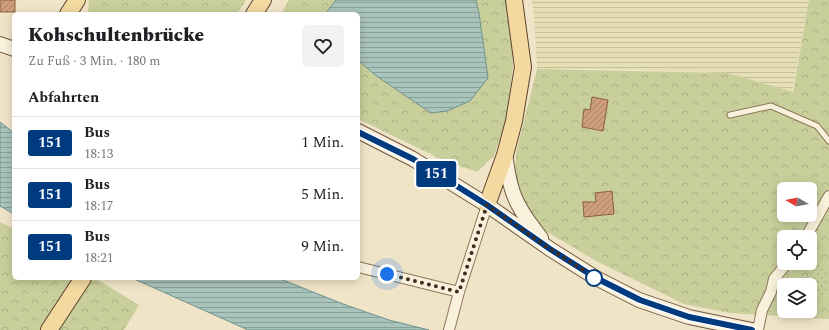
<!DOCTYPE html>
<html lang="de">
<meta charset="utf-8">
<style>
:root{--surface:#fff;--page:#f2f2f2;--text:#202124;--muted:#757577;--line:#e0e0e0}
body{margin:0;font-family:Spectral,serif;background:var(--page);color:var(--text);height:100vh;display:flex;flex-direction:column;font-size:15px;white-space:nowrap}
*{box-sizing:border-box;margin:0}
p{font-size:13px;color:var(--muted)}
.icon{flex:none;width:22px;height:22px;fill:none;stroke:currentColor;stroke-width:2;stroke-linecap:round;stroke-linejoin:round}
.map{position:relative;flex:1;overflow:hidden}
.drawer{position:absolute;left:12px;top:12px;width:348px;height:268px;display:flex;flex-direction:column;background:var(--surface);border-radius:6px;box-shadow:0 2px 10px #0003}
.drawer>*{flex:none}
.badge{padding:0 8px;border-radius:3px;font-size:14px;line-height:26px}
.needle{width:26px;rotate:279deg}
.tools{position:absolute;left:777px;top:182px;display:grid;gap:8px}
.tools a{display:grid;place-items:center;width:40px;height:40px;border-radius:6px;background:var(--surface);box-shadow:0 2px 10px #0003;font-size:20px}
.you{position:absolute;width:20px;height:20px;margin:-10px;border:3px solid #fff;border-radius:50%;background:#1a73e8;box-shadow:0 0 0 6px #1a73e833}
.map>.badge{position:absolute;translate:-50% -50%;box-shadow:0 0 0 2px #fff}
h2{padding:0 16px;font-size:15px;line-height:36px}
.round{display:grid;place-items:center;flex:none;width:42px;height:42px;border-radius:6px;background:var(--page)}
.headline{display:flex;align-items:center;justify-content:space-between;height:68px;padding:0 16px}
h1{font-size:19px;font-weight:800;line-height:30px}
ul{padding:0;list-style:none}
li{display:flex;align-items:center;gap:12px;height:52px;padding:0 16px;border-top:1px solid var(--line)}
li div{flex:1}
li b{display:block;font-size:15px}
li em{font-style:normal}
li .badge{min-width:44px;font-weight:700;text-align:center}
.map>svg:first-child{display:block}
.farmland{fill:url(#farmland-rules)}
.grass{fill:url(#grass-dots)}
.forest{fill:url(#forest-crowns);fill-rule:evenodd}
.water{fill:url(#water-rules);stroke:#6f938a}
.building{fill:url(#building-hatch);stroke:#8d5f41}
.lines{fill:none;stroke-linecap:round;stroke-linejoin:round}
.lane-casing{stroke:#8d765c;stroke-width:7}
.street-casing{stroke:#8d765c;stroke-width:12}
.secondary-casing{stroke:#6f573f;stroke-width:16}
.primary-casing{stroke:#5b4430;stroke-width:18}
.lane{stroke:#faf1dc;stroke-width:5}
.street{stroke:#faf1dc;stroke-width:10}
.secondary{stroke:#faf1dc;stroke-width:14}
.primary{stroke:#f3d9a0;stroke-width:16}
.line-casing{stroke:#fff;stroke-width:9}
.line{stroke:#003b80;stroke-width:6}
.walk{stroke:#3d2e20;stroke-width:4;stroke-dasharray:0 7.2}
.stop-dot{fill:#fff;stroke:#003b80;stroke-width:2}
</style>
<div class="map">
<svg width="829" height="330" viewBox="0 0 829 330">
<defs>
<pattern id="farmland-rules" width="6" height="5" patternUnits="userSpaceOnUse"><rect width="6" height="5" fill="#e6deb5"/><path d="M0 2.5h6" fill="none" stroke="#c6bf9b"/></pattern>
<pattern id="grass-dots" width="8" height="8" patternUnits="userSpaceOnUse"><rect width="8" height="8" fill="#c9cf9b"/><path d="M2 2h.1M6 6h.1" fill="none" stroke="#aeb285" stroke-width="1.8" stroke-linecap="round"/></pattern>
<pattern id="forest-crowns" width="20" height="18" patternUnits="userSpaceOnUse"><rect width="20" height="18" fill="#c9cf9b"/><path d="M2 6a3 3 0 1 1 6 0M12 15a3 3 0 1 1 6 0" fill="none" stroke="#aeb285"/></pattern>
<pattern id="water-rules" width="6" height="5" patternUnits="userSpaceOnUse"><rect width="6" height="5" fill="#a9c4bc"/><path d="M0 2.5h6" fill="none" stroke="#8ba098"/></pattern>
<pattern id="building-hatch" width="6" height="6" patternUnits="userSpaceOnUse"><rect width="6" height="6" fill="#cf9f7d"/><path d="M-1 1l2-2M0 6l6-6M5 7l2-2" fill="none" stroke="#a98266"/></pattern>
</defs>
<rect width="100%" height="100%" fill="#f0e4c8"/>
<!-- farmland -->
<path class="farmland" d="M532 0H809L792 92 728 73 614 69H537L534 14Z"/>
<!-- grass -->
<path class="grass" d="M829 268V296L810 293V285H807V281L811 270Z"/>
<!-- forest -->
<path class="forest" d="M89 0H246L237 14H88Z
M289 0H336L325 14H281Z
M476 0H507L511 17 513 63 508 114 494 156 477 172 445 161 358 119V60L375 75 431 113 488 78 479 13Z
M809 0H829V268L811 270 807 281V285H784V311H810V293L829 296V319L730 313 684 304 598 262 537 226 529 214 516 182 515 168 516 153 537 69 728 73 793 92ZM784 189H810V215H784ZM784 237H810V263H784Z
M0 222 14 229V278H95L139 305 124 330H0Z"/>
<!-- water -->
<path class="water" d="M336 0H476L479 13 488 78 470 101 447 111 431 113 375 75 358 60V14H325Z
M0 122 14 133V214L0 206Z
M132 278H278L343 304 389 320 429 330H248Z"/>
<!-- building -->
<path class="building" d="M0 0H15V12H0Z
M592 97 608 100 603 131 582 127 584 109 590 110Z
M612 191 614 214 584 217 583 202H596L595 193Z"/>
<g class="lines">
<!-- lane casing -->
<g class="lane-casing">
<path id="lane" d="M730 115 771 106 817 126 829 141"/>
</g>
<!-- street casing -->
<g class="street-casing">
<path id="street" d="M806 237 829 196
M358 267 459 292
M449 330 459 292 487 205
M758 330 762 310 771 292 774 279 787 263"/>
</g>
<!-- secondary casing -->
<g class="secondary-casing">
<path id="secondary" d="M0 44 14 49
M358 131 413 159 487 205 550 249 596 278 639 300 689 317 752 330
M505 155C507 165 508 176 511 186 516 206 529 222 541 238"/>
</g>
<!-- primary casing -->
<g class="primary-casing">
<path id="primary" d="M68 14 77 0
M254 14 263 0
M487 205 505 155 514 121 523 67 514 0
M49 330 83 278"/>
</g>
<!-- lane -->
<use href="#lane" class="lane"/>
<!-- street -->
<use href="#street" class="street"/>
<!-- secondary -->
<use href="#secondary" class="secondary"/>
<!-- primary -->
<use href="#primary" class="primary"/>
</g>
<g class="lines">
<!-- line casing -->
<g class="line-casing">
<path id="line" d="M358 132 413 159 425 166 487 205 550 249 596 278 640 300 689 317 752 330"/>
</g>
<!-- line -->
<use href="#line" class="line"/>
<!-- walk -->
<path class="walk" d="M387 274 459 292 487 205 550 249 596 278H594"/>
</g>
<!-- markers -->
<circle class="stop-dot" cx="594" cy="278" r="8"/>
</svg>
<div class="tools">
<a><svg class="needle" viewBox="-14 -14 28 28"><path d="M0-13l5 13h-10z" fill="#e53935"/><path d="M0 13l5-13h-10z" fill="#757577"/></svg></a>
<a><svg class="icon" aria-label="locate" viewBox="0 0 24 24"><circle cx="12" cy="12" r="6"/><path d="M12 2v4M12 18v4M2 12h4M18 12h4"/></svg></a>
<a><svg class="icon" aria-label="layers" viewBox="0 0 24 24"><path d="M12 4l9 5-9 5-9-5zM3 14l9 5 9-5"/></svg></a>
</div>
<div class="you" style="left:387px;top:274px"></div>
<b class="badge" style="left:436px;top:174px;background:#003b80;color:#fff">151</b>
<section class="drawer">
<div class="headline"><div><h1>Kohschultenbrücke</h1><p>Zu Fuß · 3 Min. · 180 m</p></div><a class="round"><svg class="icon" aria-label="heart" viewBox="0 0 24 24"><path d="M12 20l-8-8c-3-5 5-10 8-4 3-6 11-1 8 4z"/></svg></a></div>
<h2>Abfahrten</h2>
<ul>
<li><span class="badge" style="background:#003b80;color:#fff">151</span><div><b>Bus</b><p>18:13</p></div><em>1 Min.</em></li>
<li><span class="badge" style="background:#003b80;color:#fff">151</span><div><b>Bus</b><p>18:17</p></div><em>5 Min.</em></li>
<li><span class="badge" style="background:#003b80;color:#fff">151</span><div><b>Bus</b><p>18:21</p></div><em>9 Min.</em></li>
</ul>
</section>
</div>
